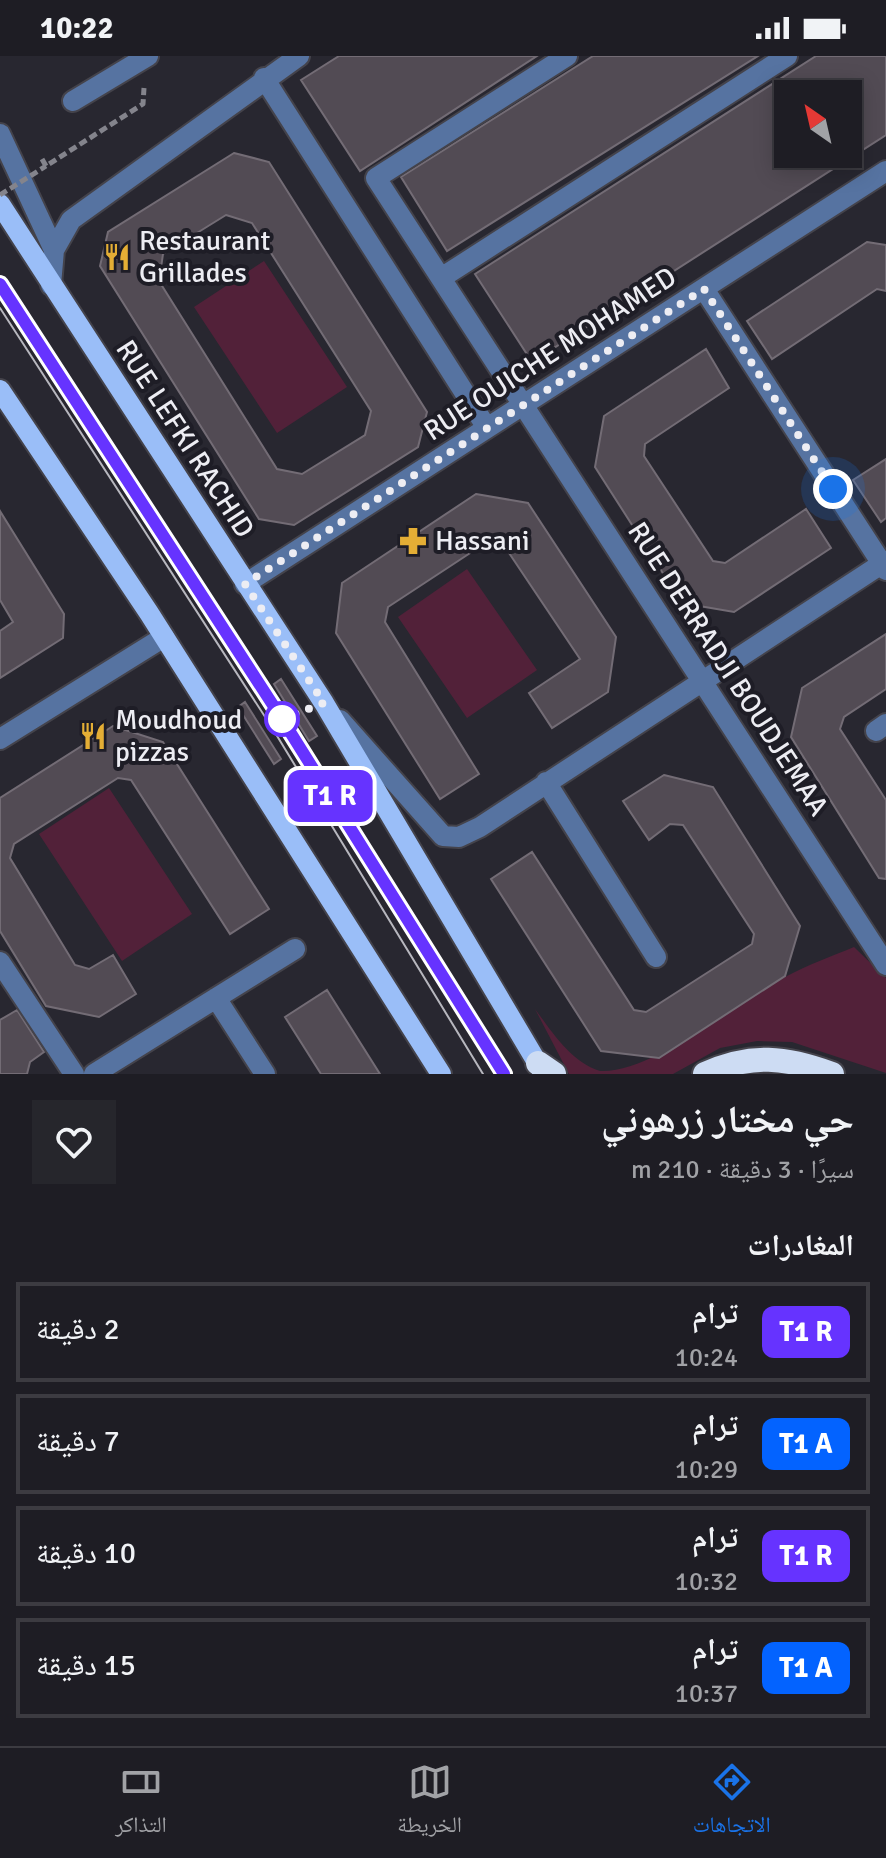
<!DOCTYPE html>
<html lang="ar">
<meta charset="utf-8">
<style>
:root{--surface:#1e1d24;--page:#26262c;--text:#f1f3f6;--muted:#a1a2a6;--line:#3c3b41;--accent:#1a73e8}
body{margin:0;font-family:Signika,"Noto Naskh Arabic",sans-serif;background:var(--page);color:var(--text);direction:rtl;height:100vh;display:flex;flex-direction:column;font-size:30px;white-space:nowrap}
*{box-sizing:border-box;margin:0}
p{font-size:26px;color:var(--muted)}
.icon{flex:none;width:44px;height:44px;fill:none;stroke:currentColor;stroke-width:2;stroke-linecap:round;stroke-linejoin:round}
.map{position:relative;height:1018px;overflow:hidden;direction:ltr}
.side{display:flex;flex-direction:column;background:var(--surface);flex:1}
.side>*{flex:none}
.badge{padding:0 16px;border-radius:12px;font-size:28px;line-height:52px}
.needle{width:52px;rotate:326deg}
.buttons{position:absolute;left:774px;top:24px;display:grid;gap:16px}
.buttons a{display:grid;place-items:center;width:88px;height:88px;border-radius:0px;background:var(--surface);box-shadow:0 4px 20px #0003,0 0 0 2px var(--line);font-size:40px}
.you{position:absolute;width:40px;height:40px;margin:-20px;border:6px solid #fff;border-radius:50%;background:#1a73e8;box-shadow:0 0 0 12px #1a73e833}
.map>.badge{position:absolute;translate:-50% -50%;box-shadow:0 0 0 4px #fff}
h2{padding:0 32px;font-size:30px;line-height:72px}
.round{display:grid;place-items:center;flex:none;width:84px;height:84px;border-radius:0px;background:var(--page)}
.summary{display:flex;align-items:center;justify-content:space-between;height:136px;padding:0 32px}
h1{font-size:38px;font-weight:700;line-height:60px}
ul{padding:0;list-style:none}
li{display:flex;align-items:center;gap:24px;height:100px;margin:0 16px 12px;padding:0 16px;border:4px solid var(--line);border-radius:0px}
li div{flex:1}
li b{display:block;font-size:30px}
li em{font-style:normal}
li .badge{min-width:88px;font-weight:700;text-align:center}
.status{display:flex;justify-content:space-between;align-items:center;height:56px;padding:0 40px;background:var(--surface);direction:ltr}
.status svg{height:22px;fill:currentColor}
.dock{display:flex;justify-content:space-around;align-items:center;height:112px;border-top:2px solid var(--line);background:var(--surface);font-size:22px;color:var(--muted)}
.dock a{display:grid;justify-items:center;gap:4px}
.dock .current{color:var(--accent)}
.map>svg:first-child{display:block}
.green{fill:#522139}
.building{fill:#524b54;stroke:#736c75;stroke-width:2;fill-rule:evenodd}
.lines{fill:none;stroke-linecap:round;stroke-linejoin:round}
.minor-casing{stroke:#44434b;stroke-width:24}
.major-casing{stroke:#44434b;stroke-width:24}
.highway-casing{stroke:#44434b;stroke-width:28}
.path{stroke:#84848c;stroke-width:5;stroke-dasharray:8 4;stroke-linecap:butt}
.minor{stroke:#5673a1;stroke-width:20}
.major{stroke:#9abef8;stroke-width:20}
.highway{stroke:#cddcf3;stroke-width:24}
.tram{stroke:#b7b7be;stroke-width:2}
.path-bridge{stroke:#84848c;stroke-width:5;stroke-dasharray:8 4;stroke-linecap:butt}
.line-casing{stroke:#fff;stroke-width:18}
.line{stroke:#63f;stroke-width:12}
.walk{stroke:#ededf3;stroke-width:8;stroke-dasharray:0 14.4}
.stop-dot{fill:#fff;stroke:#63f;stroke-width:4}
.labels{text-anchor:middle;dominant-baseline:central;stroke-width:8;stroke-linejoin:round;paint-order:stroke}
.poi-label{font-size:28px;fill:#ededf3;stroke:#1e1d26;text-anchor:start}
.street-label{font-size:28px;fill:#ededf3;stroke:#1e1d26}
</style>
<div class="status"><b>10:22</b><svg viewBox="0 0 49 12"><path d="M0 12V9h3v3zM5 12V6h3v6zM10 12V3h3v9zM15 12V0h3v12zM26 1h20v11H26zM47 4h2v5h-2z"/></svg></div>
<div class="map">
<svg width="886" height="1018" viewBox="0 0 886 1018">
<rect width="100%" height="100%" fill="#282730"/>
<!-- green -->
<path class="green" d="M264 205 347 331 277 377 194 251Z
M467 513 537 614 467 662 398 561Z
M109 732 192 858 122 905 39 778Z
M854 891 886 922V1017L792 986 757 985 720 992 673 1018H569L535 953C552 976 571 1006 600 1015 652 1018 742 943 787 920 808 909 832 900 854 891Z"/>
<!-- building -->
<path class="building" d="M339 0H537L360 115 301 24Z
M593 0H758L447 195 401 121Z
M816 0H886V79L532 306 475 218ZM788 38H848V98H788Z
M234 97 269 106 427 356 418 391 294 469 259 463 100 210 108 176ZM226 159 252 167 371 355 365 379 302 418 277 413 159 225 163 198Z
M867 186 886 189V235L877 233 772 303 747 265Z
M706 293 729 332 645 388 644 400 713 505 725 507 806 453 831 492 734 556 682 547 595 411 604 360Z
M886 403V462L881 466 853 424Z
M476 438 528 447 616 581 608 636 552 672 529 637 580 603 503 488 487 486 388 551 385 566 479 718 440 743 336 577 342 527Z
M0 455 64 558 63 582 0 622V575L13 566 0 544Z
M886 578V633L844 661 840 673 886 744V823L879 822 791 681 802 632Z
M281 623 317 680 309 685 274 628Z
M245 646 281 703 274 708 238 651Z
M113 670 163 686 269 853 230 878 131 724 118 722 14 788 10 802 75 909 89 913 113 899 136 938 99 961 46 950 0 875V742Z
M664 719 713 731 800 870 785 920 659 1002 601 995 491 823 532 796 634 954 646 956 752 888 754 878 683 769 670 768 649 784 623 745Z
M327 934 380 1018H321L285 961Z
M17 954 44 996 30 1006 27 1018H0V964Z"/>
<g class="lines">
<!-- minor casing -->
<g class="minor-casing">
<path id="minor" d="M567 0 376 122 886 909
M264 22 487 372
M73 45 148 0
M0 78 54 194
M441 222 787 0
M51 229 54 194 71 164 299 0
M704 233 886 514
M245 528 886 115
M340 664 443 780 459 781 480 771 886 505
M876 675 886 668
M0 683 164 581
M546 726 656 901
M0 906 74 1018
M216 942 265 1018
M94 1018 295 893"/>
</g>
<!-- major casing -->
<g class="major-casing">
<path id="major" d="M0 148 324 647 544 1018
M0 334 149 557 441 1018"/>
</g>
<!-- highway casing -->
<g class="highway-casing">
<path id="highway" d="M538 1007 554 1018
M705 1018C751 997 786 1001 832 1018"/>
</g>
<!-- path -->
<path class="path" d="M42 103 46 110 143 48 144 32"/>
<!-- minor -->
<use href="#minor" class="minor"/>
<!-- major -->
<use href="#major" class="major"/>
<!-- highway -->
<use href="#highway" class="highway"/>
<!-- tram -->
<path class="tram" d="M0 228 282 663 504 1018
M0 252 271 670 483 1018"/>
<!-- path-bridge -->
<path class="path-bridge" d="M0 139 46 110"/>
</g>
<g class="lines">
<!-- line casing -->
<g class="line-casing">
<path id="line" d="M0 228 282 663 504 1018"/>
</g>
<!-- line -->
<use href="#line" class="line"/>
<!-- walk -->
<path class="walk" d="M282 663 324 647 245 528 704 233 833 433"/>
</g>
<!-- icons -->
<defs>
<g id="restaurant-bare" transform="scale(2.16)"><path d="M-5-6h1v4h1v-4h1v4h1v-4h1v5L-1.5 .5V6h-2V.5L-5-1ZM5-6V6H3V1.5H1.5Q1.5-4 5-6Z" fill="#e4ae35" stroke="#1e1d26" stroke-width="2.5" paint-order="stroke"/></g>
<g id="pharmacy-bare" transform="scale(2.16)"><path d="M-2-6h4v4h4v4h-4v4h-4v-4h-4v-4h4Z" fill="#e4ae35" stroke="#1e1d26" stroke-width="2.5" paint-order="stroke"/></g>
</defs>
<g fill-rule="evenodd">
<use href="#restaurant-bare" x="117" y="201"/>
<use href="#pharmacy-bare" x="413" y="485"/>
<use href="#restaurant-bare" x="93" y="680"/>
</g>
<!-- markers -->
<circle class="stop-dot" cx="282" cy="663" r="16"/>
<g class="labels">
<!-- poi labels -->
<g class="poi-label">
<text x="139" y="185">Restaurant<tspan x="139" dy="32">Grillades</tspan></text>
<text x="435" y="485">Hassani</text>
<text x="115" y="664">Moudhoud<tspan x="115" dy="32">pizzas</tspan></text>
</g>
<!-- street labels -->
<g class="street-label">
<text transform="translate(550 298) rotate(-33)">RUE OUICHE MOHAMED</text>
<text transform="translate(185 383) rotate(57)">RUE LEFKI RACHID</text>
<text transform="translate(728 613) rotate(57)">RUE DERRADJI BOUDJEMAA</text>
</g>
</g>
</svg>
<div class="buttons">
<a><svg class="needle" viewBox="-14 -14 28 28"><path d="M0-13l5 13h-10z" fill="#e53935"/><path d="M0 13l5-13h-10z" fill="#a1a2a6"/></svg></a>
</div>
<div class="you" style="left:833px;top:433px"></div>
<b class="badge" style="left:330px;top:740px;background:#63f;color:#fff">T1 R</b>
</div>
<section class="side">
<div class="summary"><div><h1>حي مختار زرهوني</h1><p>سيرًا · 3 دقيقة · 210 m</p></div><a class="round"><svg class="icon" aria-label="heart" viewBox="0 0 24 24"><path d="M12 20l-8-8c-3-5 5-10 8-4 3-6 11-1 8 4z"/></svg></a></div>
<h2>المغادرات</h2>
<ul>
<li><span class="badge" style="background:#63f;color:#fff">T1 R</span><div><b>ترام</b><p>10:24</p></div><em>2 دقيقة</em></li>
<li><span class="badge" style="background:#0363ff;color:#fff">T1 A</span><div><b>ترام</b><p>10:29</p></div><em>7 دقيقة</em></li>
<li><span class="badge" style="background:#63f;color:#fff">T1 R</span><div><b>ترام</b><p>10:32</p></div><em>10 دقيقة</em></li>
<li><span class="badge" style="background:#0363ff;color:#fff">T1 A</span><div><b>ترام</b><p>10:37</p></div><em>15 دقيقة</em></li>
</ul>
</section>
<nav class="dock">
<a class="current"><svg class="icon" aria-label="directions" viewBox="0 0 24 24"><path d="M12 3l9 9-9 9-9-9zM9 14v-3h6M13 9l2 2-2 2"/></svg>الاتجاهات</a>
<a><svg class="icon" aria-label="map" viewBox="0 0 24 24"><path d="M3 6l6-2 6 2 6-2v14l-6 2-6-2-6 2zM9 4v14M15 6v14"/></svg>الخريطة</a>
<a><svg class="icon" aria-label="tickets" viewBox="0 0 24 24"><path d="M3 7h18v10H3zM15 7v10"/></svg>التذاكر</a>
</nav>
